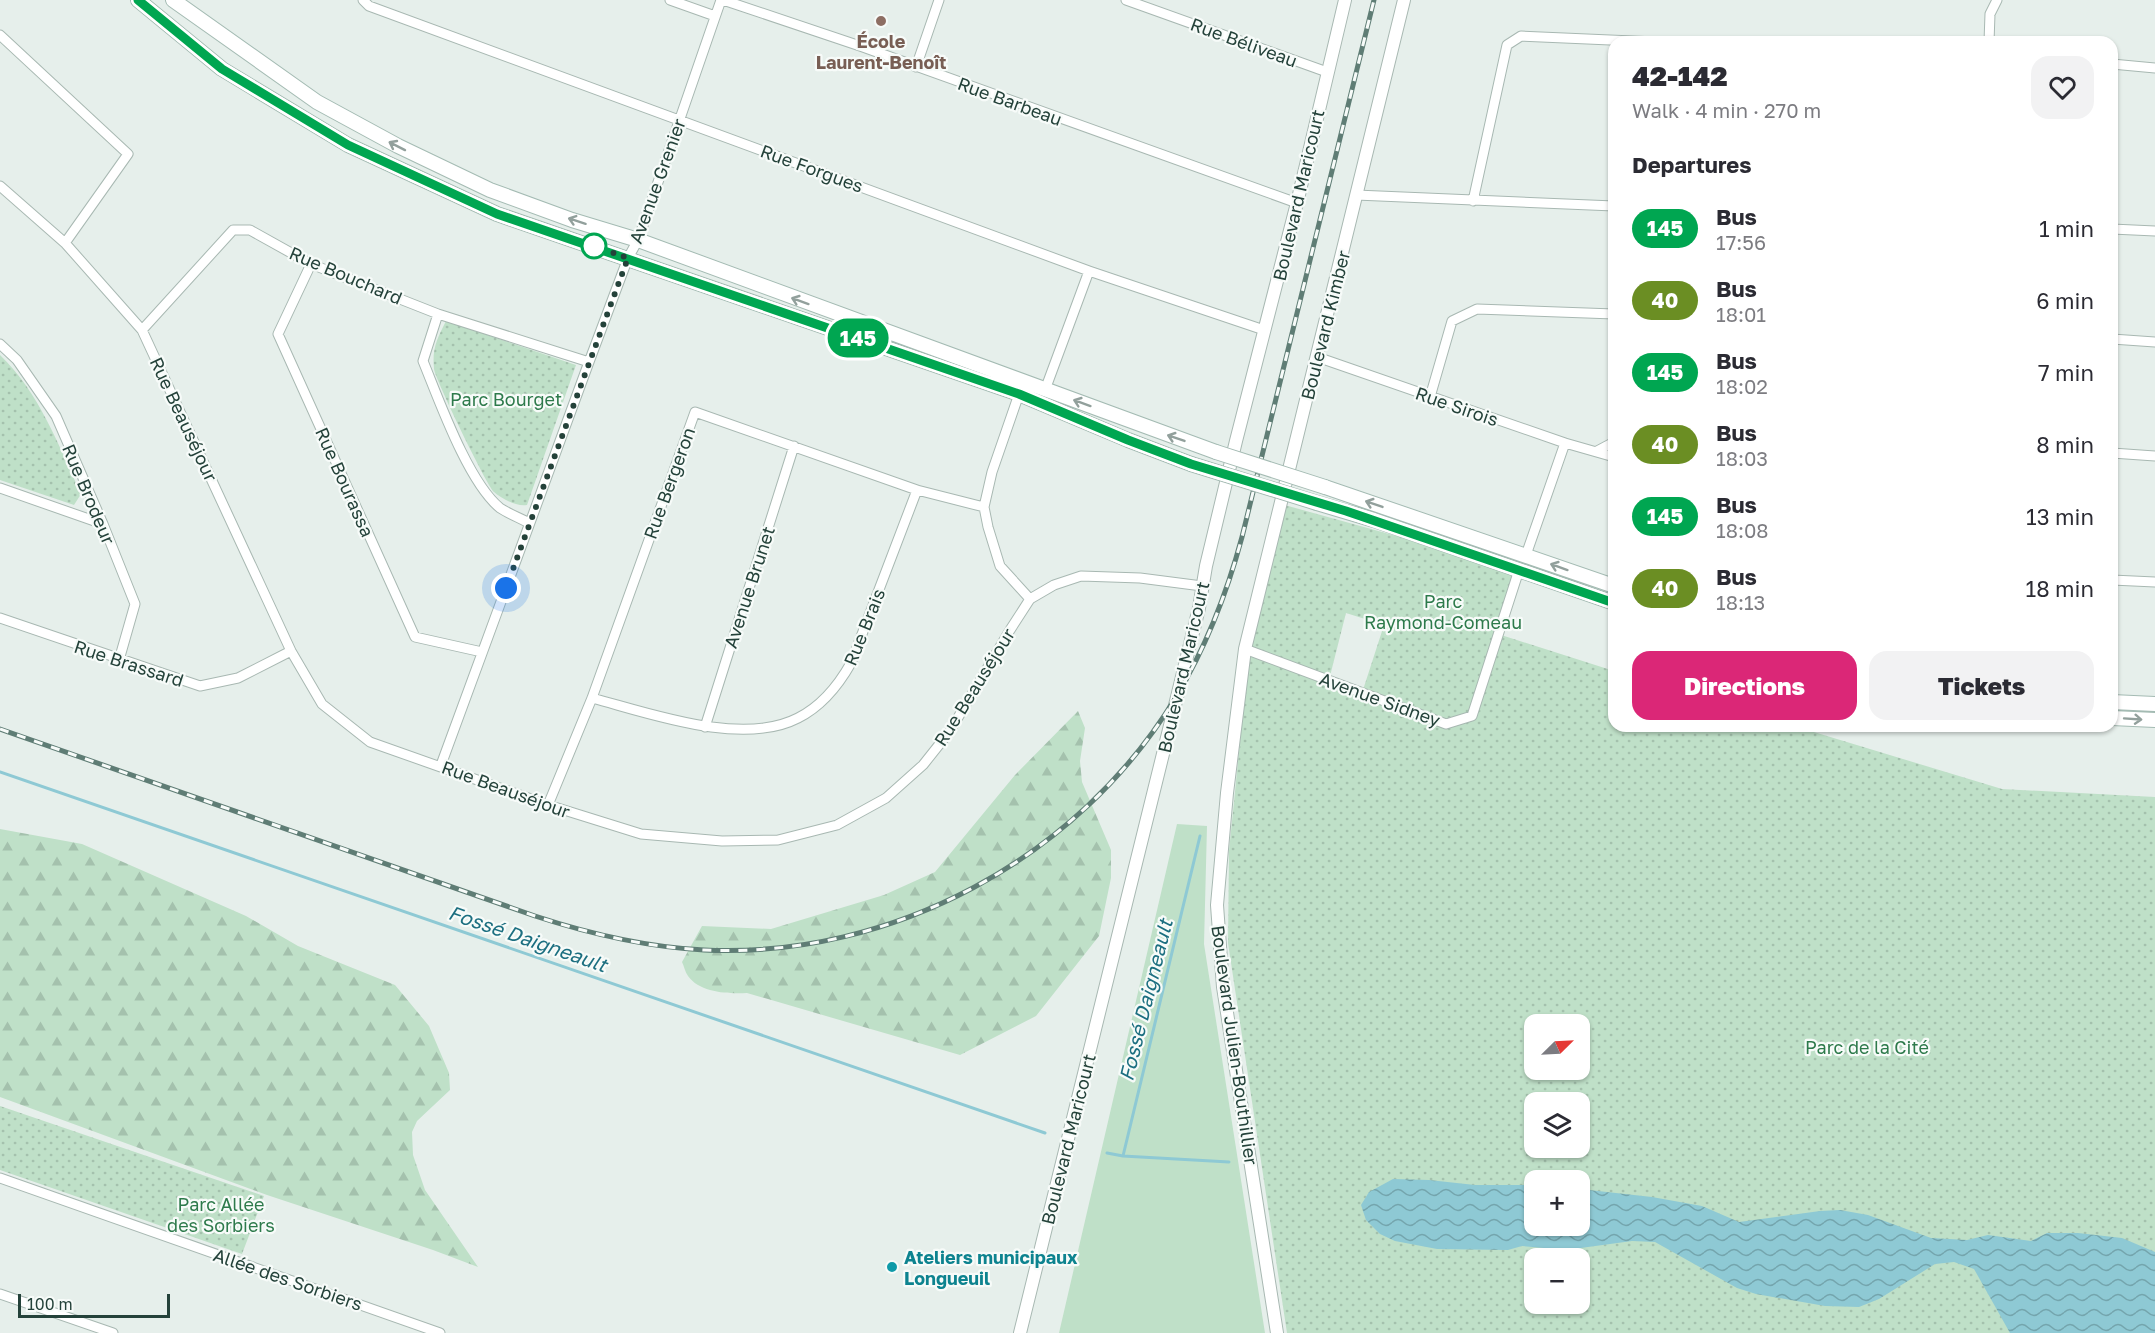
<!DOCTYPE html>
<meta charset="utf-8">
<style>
:root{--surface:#fff;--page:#f2f2f3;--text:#2b2b33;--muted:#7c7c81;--accent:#db2777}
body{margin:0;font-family:"Golos Text",sans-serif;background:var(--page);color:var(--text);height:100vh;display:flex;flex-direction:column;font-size:22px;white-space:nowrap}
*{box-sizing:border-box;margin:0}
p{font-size:20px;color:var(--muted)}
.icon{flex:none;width:33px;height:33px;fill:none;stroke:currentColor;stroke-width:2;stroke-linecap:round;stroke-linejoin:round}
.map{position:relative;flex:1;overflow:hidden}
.panel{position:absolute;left:1608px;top:36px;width:510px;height:696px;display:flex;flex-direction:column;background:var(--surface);border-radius:18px;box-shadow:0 2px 4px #0004}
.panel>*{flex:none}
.badge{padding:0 12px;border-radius:20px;font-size:21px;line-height:39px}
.needle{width:39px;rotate:66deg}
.tools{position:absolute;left:1524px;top:1014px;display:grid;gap:12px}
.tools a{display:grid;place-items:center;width:66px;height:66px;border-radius:12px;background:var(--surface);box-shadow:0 2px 4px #0004;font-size:30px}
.scale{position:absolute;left:18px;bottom:15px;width:152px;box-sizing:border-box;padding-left:6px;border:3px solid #24423a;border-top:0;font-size:16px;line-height:21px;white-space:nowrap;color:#24423a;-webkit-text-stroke:4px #f7fbf9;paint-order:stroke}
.you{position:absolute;width:30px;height:30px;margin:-15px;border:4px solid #fff;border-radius:50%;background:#1a73e8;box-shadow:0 0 0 9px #1a73e833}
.map>.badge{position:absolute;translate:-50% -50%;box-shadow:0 0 0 3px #fff}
h2{padding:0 24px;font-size:22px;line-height:54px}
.round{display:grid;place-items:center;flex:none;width:63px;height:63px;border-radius:18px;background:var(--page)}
.head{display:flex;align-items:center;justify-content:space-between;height:102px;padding:0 24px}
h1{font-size:28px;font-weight:800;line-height:45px}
.button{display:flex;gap:12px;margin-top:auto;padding:12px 24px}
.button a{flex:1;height:69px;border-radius:18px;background:var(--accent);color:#fff;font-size:24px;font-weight:800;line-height:69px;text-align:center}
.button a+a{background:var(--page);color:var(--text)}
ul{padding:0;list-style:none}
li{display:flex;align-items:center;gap:18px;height:72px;padding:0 24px}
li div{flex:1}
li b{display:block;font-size:22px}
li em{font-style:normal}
li .badge{min-width:66px;font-weight:700;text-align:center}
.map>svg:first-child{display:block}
.grass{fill:#bfe0c8}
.forest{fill:url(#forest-firs)}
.park{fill:url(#park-dots);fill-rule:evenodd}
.water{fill:url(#water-waves)}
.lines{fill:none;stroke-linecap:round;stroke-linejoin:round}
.stream{stroke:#8ec9d4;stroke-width:3}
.minor-casing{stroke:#a8b8b2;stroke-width:11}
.tertiary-casing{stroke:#a8b8b2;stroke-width:14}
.secondary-casing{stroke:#a4bbb3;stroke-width:16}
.minor{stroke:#fff;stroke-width:9}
.tertiary{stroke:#fff;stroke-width:12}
.secondary{stroke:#fff;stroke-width:14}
.rail-casing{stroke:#5f7d75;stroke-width:5}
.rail{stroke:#f7fbf9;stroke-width:3;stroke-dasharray:9;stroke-linecap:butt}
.secondary-bridge-casing{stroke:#a4bbb3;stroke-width:16;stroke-linecap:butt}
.secondary-bridge{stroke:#fff;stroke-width:14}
.oneway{stroke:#92a09c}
.line-casing{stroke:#fff;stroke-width:14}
.line{stroke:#00a651;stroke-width:9}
.walk{stroke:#24423a;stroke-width:6;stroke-dasharray:0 10.8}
.education-dot{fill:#8d6e63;stroke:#f7fbf9;stroke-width:2}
.stop-dot{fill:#fff;stroke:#00a651;stroke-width:3}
.culture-dot{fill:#0f9aa8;stroke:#f7fbf9;stroke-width:2}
.labels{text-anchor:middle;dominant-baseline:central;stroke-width:4.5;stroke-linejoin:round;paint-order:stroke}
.education-label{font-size:18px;font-weight:bold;fill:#785e54;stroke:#f7fbf9}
.street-label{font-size:18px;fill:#24423a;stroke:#f7fbf9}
.park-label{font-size:18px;fill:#2d7a4b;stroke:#f7fbf9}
.culture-label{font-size:18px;font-weight:bold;fill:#0d838f;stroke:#f7fbf9;text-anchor:start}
.water-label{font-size:20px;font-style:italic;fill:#1c6f80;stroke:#f7fbf9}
</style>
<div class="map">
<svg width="2155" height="1333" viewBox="0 0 2155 1333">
<defs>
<pattern id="forest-firs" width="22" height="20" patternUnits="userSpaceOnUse" patternTransform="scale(1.5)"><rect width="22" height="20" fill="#bfe0c8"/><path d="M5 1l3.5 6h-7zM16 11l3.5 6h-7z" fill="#a4c1ad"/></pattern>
<pattern id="park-dots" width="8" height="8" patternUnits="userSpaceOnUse" patternTransform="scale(1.5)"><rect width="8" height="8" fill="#bfe0c8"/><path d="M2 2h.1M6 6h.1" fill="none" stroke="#a4c1ad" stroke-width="1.8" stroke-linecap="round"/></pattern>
<pattern id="water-waves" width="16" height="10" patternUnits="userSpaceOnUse" patternTransform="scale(1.5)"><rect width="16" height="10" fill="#8ec9d4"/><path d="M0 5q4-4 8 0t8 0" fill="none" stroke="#74a5ad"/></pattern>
</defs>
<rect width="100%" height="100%" fill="#e6efeb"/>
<!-- grass -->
<path class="grass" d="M1177 824 1207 826 1204 944 1265 1333H1059Z"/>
<!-- forest -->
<path class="forest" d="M1078 711 1085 728 1080 761 1082 782 1111 850V878L1099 936 1036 1016 960 1055 747 993C729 994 700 993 688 976 685 972 684 966 682 962L702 926 771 929 884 895 935 872 1015 775Z
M0 829 82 844 246 916 298 946 395 985 429 1026 449 1073 450 1090 417 1121 412 1132 413 1155 425 1190 478 1267 433 1250 267 1195 0 1097Z"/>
<!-- park -->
<path class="park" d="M446 321 576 365 527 505C517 507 502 499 494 492 487 486 435 379 434 369 432 348 437 339 446 321Z
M0 355C39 392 59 446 81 494L74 505 0 480Z
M1281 504 1519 570 1498 634 1614 671V726H1794L2002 789 2155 797V1333H1287L1228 943 1229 851 1249 653 1362 693 1384 625 1346 613 1329 680 1245 649ZM1534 1024H1580V1070H1534ZM1534 1102H1580V1148H1534ZM1534 1180H1580V1226H1534ZM1534 1258H1580V1304H1534Z
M0 1106 264 1196 242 1254 0 1170Z"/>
<!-- water -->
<path class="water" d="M1393 1179 1429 1180 1475 1185H1534V1226H1580V1189L1652 1197 1702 1206 1739 1222 1820 1211 1840 1210 1868 1215 1931 1238 1967 1240 1988 1235 2031 1241 2047 1233H2078L2122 1238 2155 1252V1333H2010L1974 1269 1954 1262 1935 1264 1879 1299 1859 1307 1825 1306 1756 1294 1737 1288 1655 1242 1632 1241 1566 1250 1522 1246 1508 1250 1437 1249 1395 1241 1380 1234 1366 1220 1361 1205 1369 1192Z"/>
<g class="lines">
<!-- stream -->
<path class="stream" d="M0 772 1045 1133
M1107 1153 1123 1156 1200 836
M1123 1156 1229 1162"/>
<!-- minor casing -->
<g class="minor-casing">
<path id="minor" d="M363 0 369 6 1089 271 1264 330
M670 0 715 16
M723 0 860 46 1297 203
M1126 0 1327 72
M0 35 128 154 65 243
M1989 42 1990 14 1997 0
M2112 64 2155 68
M916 67 939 0
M0 186 65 243 142 330 291 651 322 704 370 742 548 805 641 834 722 841 778 840 837 825 886 798 923 765 950 731 1010 630 1030 599 1054 585 1081 576 1140 578 1202 586
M1356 195 1614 206
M1473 201 1507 45 1521 36 1656 42
M2112 229 2155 231
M311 264 278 334 415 637 482 652
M438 314 423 361C439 400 468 482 500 508 509 514 520 518 529 523
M142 330 233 230H250L311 264 438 314 589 362
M2112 339 2155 342
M0 344 17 360 56 416 103 524 135 604 119 660
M1317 357 1565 443 1614 457
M1045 390 1089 271
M1019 394 992 472 984 507 988 527 1000 566 1030 599
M1430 397 1452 321 1477 309 1614 314
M1597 451 1614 442
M2112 453 2155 456
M0 488 103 524
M1526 555 1565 443
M2112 580 2155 582
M0 618 200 686 238 678 291 651
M1245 649 1446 724 1472 716 1519 570
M592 698C649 713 742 747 798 718 822 706 838 686 851 663L917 490
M705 727 794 446
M441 765 589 362 628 258 638 240 721 0
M548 805 592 698 695 412 917 490 984 507
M0 1178 440 1333
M0 1294 113 1333"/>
</g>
<!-- tertiary casing -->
<g class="tertiary-casing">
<path id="tertiary" d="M1020 1333 1199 608 1206 566 1236 441 1297 203 1345 0
M1277 1333 1223 987 1217 905 1227 793 1245 649 1404 0"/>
</g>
<!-- secondary casing -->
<g class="secondary-casing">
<path id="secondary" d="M138 0 222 69 348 145 497 214 1019 394 1128 440 1191 464
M173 0 317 102 398 146 490 190 572 220 638 240 1216 452
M1325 487 1614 586
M1317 503 1374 520 1614 603
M2112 702 2155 704
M2112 718 2155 720"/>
</g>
<!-- minor -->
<use href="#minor" class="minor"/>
<!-- tertiary -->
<use href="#tertiary" class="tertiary"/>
<!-- secondary -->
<use href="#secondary" class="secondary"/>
<!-- rail casing -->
<g class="rail-casing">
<path id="rail" d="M0 729 535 916C590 934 646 947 704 950 892 959 1079 858 1176 697 1206 647 1227 593 1242 537L1374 0"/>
</g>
<!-- rail -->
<use href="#rail" class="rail"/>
<!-- secondary-bridge casing -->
<g class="secondary-bridge-casing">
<path id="secondary-bridge" d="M1216 452 1325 487
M1191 464 1317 503"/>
</g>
<!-- secondary-bridge -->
<use href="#secondary-bridge" class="secondary-bridge"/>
</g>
<!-- one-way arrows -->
<defs><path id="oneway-shaft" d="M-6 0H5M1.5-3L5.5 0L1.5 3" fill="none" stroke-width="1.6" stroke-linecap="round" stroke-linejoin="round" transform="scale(1.5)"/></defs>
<g class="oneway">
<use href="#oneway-shaft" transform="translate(397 146) rotate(-153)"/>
<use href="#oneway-shaft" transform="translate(577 221) rotate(-162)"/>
<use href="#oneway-shaft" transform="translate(800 301) rotate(-160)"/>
<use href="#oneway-shaft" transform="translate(1082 403) rotate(-160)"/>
<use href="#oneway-shaft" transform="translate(1176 438) rotate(-161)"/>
<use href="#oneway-shaft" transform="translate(1374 504) rotate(-161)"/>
<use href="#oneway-shaft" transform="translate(1559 567) rotate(-160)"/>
<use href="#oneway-shaft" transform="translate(2133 719) rotate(4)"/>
</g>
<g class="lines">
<!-- line casing -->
<g class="line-casing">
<path id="line" d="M138 0 222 69 348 145 497 214 1019 394 1128 440 1191 464 1346 511 1614 603"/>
</g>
<!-- line -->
<use href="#line" class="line"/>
<!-- walk -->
<path class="walk" d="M506 588 628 258 584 243 594 246"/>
</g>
<!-- markers -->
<circle class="education-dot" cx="881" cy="21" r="6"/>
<circle class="stop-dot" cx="594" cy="246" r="12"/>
<circle class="culture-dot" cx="892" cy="1267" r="6"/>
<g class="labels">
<!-- education labels -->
<g class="education-label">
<text x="881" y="41">École<tspan x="881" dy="21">Laurent-Benoît</tspan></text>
</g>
<!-- street labels -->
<g class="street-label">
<text transform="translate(1244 42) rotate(20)">Rue Béliveau</text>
<text transform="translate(1010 101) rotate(20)">Rue Barbeau</text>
<text transform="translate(812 168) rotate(20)">Rue Forgues</text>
<text transform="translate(657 181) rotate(-70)">Avenue Grenier</text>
<text transform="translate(1298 195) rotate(-77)">Boulevard Maricourt</text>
<text transform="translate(346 275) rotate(23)">Rue Bouchard</text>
<text transform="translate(1325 325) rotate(-76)">Boulevard Kimber</text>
<text transform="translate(1457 406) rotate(19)">Rue Sirois</text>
<text transform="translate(184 419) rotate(65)">Rue Beauséjour</text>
<text transform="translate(345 482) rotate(66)">Rue Bourassa</text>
<text transform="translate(669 483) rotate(-70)">Rue Bergeron</text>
<text transform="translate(89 494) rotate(67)">Rue Brodeur</text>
<text transform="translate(749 587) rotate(-72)">Avenue Brunet</text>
<text transform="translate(864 627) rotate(-68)">Rue Brais</text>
<text transform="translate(129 663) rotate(18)">Rue Brassard</text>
<text transform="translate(1183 667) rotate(-77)">Boulevard Maricourt</text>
<text transform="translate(974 687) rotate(-58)">Rue Beauséjour</text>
<text transform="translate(1380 699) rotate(20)">Avenue Sidney</text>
<text transform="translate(506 789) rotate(20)">Rue Beauséjour</text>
<text transform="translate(1235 1045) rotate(82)">Boulevard Julien-Bouthillier</text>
<text transform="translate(1068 1139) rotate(-76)">Boulevard Maricourt</text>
<text transform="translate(288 1279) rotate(19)">Allée des Sorbiers</text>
</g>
<!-- park labels -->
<g class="park-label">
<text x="506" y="399">Parc Bourget</text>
<text x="1443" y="601">Parc<tspan x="1443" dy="21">Raymond-Comeau</tspan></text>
<text x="1867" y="1047">Parc de la Cité</text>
<text x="221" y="1204">Parc Allée<tspan x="221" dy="21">des Sorbiers</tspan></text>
</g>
<!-- culture labels -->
<g class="culture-label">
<text x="904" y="1257">Ateliers municipaux<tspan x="904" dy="21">Longueuil</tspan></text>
</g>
<!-- water labels -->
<g class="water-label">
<text transform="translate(528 938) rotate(19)">Fossé Daigneault</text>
<text transform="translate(1145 1000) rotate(-76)">Fossé Daigneault</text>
</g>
</g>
</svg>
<div class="tools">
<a><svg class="needle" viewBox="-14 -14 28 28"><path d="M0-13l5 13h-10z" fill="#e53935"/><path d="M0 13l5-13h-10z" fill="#7c7c81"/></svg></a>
<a><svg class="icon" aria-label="layers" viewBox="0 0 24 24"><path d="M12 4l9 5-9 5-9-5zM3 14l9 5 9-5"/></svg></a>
<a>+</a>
<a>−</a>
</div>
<div class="scale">100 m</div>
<div class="you" style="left:506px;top:588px"></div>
<b class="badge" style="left:858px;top:338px;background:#00a651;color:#fff">145</b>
<section class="panel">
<div class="head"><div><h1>42-142</h1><p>Walk · 4 min · 270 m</p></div><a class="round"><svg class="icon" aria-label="heart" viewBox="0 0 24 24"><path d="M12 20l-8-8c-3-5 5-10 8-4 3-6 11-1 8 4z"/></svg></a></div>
<h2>Departures</h2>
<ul>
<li><span class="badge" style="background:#00a651;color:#fff">145</span><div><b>Bus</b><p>17:56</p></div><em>1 min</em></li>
<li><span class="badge" style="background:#6b8e23;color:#fff">40</span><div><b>Bus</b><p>18:01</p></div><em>6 min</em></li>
<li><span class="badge" style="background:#00a651;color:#fff">145</span><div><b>Bus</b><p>18:02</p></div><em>7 min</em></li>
<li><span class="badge" style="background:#6b8e23;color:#fff">40</span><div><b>Bus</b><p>18:03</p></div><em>8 min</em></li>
<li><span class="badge" style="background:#00a651;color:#fff">145</span><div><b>Bus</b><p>18:08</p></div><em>13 min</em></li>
<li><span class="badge" style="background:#6b8e23;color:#fff">40</span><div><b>Bus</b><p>18:13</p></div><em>18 min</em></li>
</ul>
<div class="button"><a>Directions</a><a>Tickets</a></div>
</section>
</div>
